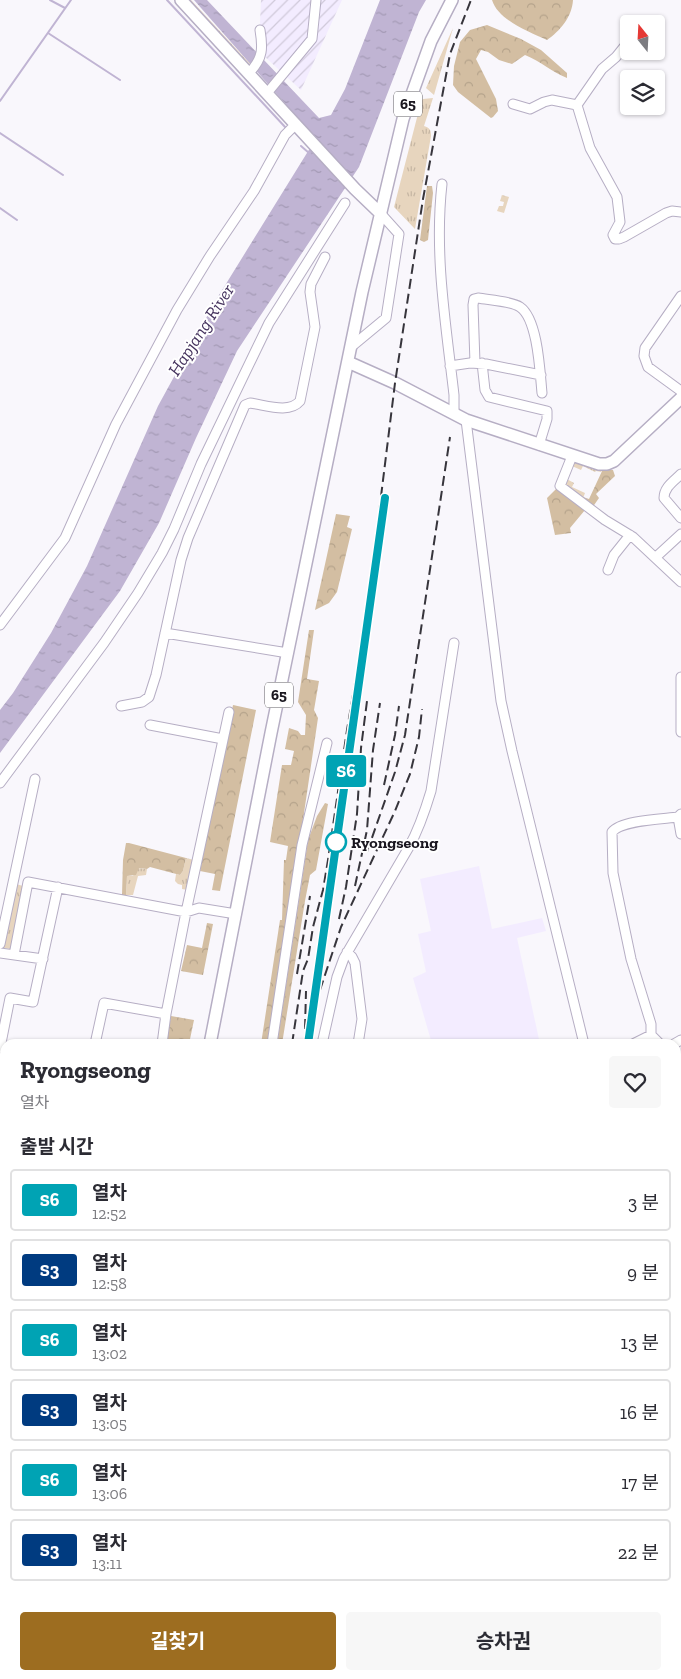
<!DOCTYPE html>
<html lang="ko">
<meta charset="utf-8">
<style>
:root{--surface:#fff;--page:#f7f7f7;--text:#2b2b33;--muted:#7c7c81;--line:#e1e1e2;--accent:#9d6d20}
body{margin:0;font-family:"Zilla Slab","Noto Sans KR",serif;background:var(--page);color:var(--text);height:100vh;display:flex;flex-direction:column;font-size:19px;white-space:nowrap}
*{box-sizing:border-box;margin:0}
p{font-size:16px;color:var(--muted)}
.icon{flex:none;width:28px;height:28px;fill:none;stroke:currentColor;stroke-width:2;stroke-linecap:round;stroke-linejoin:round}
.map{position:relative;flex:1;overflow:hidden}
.panel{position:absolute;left:0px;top:1039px;width:681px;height:641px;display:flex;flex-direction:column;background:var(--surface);border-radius:15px 15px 0 0;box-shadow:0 1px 4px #0004}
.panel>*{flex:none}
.badge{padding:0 10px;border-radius:4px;font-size:18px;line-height:32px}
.needle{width:32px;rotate:342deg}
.fabs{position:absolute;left:620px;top:15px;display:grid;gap:10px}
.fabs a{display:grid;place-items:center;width:45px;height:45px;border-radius:5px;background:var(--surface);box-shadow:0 1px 4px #0004;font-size:25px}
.map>.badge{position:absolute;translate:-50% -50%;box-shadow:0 0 0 2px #fff}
h2{padding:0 20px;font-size:19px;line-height:45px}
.round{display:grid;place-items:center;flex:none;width:52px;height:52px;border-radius:5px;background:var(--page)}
.head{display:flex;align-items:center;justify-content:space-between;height:85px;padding:0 20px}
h1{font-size:24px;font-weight:700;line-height:38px}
.cta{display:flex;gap:10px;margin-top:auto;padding:10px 20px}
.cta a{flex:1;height:58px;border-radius:5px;background:var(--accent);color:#fff;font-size:20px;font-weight:700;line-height:58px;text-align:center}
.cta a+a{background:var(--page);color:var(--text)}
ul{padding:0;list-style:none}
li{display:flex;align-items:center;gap:15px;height:62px;margin:0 10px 8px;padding:0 10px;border:2px solid var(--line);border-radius:5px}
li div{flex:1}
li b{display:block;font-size:19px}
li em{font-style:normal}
li .badge{min-width:55px;font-weight:700;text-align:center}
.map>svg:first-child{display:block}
.built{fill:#f3ecff}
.industrial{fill:url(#industrial-furrows)}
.grass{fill:url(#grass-tufts)}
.forest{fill:url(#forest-crowns)}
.water{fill:url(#water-ripples)}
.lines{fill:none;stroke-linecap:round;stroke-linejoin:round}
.stream{stroke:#c0b4d3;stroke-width:2}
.canal{stroke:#c0b4d3;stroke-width:7}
.minor-casing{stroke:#b6aec4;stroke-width:11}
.major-casing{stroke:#b6aec4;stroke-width:14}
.minor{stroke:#fff;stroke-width:9}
.major{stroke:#fff;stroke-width:11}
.rail{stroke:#37353c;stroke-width:2;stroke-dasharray:10 5;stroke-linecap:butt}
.line-casing{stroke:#fff;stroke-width:11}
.line{stroke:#00a3b4;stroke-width:8}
.stop-dot{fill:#fff;stroke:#00a3b4;stroke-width:2.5}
.labels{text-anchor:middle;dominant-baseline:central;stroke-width:4;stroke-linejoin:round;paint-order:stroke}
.shield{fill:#fff;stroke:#5f5d62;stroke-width:1}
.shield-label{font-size:15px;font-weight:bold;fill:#1a171f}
.stop-label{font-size:16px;font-weight:bold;fill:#1a171f;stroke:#fff;text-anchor:start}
.water-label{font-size:18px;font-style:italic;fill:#45335e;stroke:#fff}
</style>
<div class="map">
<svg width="681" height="1679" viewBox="0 0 681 1679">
<defs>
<pattern id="industrial-furrows" width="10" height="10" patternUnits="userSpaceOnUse" patternTransform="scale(1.25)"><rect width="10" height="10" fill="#f3ecff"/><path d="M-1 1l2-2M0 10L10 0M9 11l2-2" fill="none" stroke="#d0cada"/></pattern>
<pattern id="grass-tufts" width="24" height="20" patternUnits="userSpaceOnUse" patternTransform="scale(1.25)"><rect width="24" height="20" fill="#e7d5be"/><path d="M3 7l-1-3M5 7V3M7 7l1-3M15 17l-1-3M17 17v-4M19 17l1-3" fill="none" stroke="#c6b6a3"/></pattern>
<pattern id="forest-crowns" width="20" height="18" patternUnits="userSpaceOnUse" patternTransform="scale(1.25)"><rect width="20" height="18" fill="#d3bea2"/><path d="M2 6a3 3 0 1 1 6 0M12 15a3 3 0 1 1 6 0" fill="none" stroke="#b5a38b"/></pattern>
<pattern id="water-ripples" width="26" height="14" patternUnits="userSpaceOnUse" patternTransform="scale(1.25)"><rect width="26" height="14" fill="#c0b4d3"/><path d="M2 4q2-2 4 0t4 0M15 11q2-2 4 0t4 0" fill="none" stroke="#a49ab5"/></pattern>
</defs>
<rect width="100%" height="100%" fill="#f9f7fc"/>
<!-- built -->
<path class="built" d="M479 866 492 929 542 918 546 931 517 938 540 1044H432L413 978 426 972 418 934 431 931 420 879Z"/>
<!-- industrial -->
<path class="industrial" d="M261 0H342L301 90 264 56 260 23Z
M0 1598H5V1661L0 1670Z
M116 1675H289L297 1679H115Z
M380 1675H485L484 1679H386Z"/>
<!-- grass -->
<path class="grass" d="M187 0H191L252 66 249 67Z
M453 28 434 95 426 88Z
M433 98 424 126C430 128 431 130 431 136L415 229 394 207 421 102 423 99Z
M502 195 509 197 504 213 497 211 499 206H503L504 202 500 201Z
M574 461 603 469 601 472 596 471 595 472 583 466 581 470 572 466Z
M565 478 574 483 572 487 585 493 582 501 562 484Z
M186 858 194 860 188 890 182 889V885L178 884 175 881 176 874 180 875 183 871Z
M138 868 147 869 146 875 138 876 133 895H126L127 876H133Z
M16 884 23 886 11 949 3 948Z"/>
<!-- forest -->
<path class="forest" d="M492 0H573C572 17 560 31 547 40 529 32 498 20 492 0Z
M487 25 521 39 541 50 567 73V78C552 72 540 61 525 55L512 64 499 60 488 52 481 50 476 59 496 99 498 111 493 117 491 118 458 92 453 85 454 66 460 42 470 30Z
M427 186H432L433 193 428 240 424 242 420 240Z
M603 469 613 470 615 476 596 494 599 498 592 508 582 501 583 497 589 499Z
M558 487 585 510 570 528 571 533 555 535 547 498Z
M336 514 350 516 347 527 352 529 337 592 329 603 315 610Z
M309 630H314L307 679 319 681 314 710 318 718 270 1044H261L280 920H282L284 860H286L288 846 270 842 282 765H291L294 751 285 749 289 728 298 731 301 735H305L306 715 298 702Z
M233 705 256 710 220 891 212 890 215 874 200 871Z
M325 803 328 804 316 870 310 875 305 901 282 1044H277L308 840 317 816Z
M126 843H129L186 858 183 871 180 875 150 867 147 869 139 868 136 875 127 876 126 895H122L123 860Z
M207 923 213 924 203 975 181 971 187 945 202 948Z
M171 1016 194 1020 189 1044H166Z
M681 1465V1589L676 1591V1469Z"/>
<!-- water -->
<path class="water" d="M194 0H207L319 118 331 115 345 89 380 0H426L419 12 359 167 237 351 196 438 159 523 120 591 0 753V710L13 693 51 633 87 566 158 406 216 300 315 140 312 134Z"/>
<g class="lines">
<!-- stream -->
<path class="stream" d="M50 0 65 8
M167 0 286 128
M48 33 120 80
M0 101 71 0
M0 133 63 175
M301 146 309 153
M0 208 17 220
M313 1675 320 1679"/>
<!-- canal -->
<path class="canal" d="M676 1679 681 1678"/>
<!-- minor casing -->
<g class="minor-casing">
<path id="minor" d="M250 72C263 58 263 48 260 30
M268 92 312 39 316 0
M513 104 530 109 544 102 552 100 577 105 590 148 617 197 620 222 613 235 615 239H619L624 237 666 213 672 211 681 212
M577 105 602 69 616 57 624 47
M442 184C434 255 446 325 454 395V414
M681 296 645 348 644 356 648 367 681 391
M351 347 386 318 399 234 381 214
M475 363 473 305 474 299 478 298C489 300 511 301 520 307 538 319 540 373 542 393
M482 363 485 390 489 397 547 411V419L539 445
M450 366 470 363 486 364 541 375
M466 420 501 701 512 751 584 1044
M572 456 560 486 605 520 633 537 681 582
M681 474C674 481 664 487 664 498L681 518
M656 557 681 534
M608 570 614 555 630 535
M0 625 65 538 116 424 177 310 210 256 254 191 285 135 296 124
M165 633 288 653
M681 677V732
M121 706 142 702 149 697 156 675 181 560 188 538 245 405 250 403C266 405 289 414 300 401L315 327 310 292 311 284 325 257
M150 725 223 739
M0 783 104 643 138 593 162 553 174 529 201 464 269 323 345 203
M678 817 681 834
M0 944 35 779
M347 952 352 957 355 963 362 1019 358 1044
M0 953 43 959
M14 955 28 882 186 912 199 908 236 914
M651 1035 660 1044
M95 1044 104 1003 166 1014 186 912 229 712
M162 1044 166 1014
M272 1044 302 845 327 743
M322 1044 337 977 344 958 409 847C419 829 425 811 431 791L454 643
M633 1044 651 1035V1024L631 959 613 873 612 832C621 820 663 819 678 817L681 814
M674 1044 681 1040
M0 1048 10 998 33 1002 58 887
M676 1076 681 1089
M0 1102 5 1103
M0 1172 5 1173
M676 1212 681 1233
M676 1299 681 1298
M343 1675 351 1679
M596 1675 597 1679
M94 1679 95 1675"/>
</g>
<!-- major casing -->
<g class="major-casing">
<path id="major" d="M181 0 355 189 381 214
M348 362 395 383 466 420 599 464H607L614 461 681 398
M210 1044 271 733 362 292 403 119 431 41 452 0
M44 1679 45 1675
M81 1679 82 1675"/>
</g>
<!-- minor -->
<use href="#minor" class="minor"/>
<!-- major -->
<use href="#major" class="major"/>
<!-- rail -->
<path class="rail" d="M384 785 395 735 399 706
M367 852 395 772 405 735 450 437
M355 886 367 830 373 750 380 703
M339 919 346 887 357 814 361 748 367 701
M297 974 310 896
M320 990 341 927 395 811 410 774 419 737 422 709
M312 1023 328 894
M305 1029 306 991
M292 1044 303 971 308 959 313 927 323 890 328 860 347 730 366 618 395 383 423 199 450 54 471 0
M308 1044 313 1017
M0 1594 5 1595
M293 1675 300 1679
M358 1675 364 1679
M388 1675 395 1679
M5 1679 7 1675"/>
</g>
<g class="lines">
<!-- line casing -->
<g class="line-casing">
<path id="line" d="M308 1044 385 498"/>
</g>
<!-- line -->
<use href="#line" class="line"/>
</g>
<!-- markers -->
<circle class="stop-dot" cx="336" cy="842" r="10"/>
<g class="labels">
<!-- shield labels -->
<g class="shield">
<rect x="394" y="91.5" width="28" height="25" rx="4"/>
<rect x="265" y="682.5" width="28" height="25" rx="4"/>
</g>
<g class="shield-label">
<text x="408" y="104">65</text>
<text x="279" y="695">65</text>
</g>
<!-- stop labels -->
<g class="stop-label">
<text x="351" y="842">Ryongseong</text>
</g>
<!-- water labels -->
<g class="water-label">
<text transform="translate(201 330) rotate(-57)">Hapjang River</text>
</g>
</g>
</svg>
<div class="fabs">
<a><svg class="needle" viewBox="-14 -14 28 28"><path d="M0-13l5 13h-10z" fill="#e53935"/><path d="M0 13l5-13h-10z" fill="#7c7c81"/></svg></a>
<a><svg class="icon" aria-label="layers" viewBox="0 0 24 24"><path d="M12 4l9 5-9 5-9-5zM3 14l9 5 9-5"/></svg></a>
</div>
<b class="badge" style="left:346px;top:771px;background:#00a3b4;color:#fff">S6</b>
<section class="panel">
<div class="head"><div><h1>Ryongseong</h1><p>열차</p></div><a class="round"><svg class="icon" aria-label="heart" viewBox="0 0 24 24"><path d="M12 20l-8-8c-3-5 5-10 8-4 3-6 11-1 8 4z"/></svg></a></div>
<h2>출발 시간</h2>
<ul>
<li><span class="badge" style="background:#00a3b4;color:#fff">S6</span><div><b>열차</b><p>12:52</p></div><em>3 분</em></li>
<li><span class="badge" style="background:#003b80;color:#fff">S3</span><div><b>열차</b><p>12:58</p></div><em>9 분</em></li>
<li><span class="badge" style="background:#00a3b4;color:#fff">S6</span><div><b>열차</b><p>13:02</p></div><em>13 분</em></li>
<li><span class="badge" style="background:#003b80;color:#fff">S3</span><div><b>열차</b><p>13:05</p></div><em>16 분</em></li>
<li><span class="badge" style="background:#00a3b4;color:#fff">S6</span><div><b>열차</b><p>13:06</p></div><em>17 분</em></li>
<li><span class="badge" style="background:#003b80;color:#fff">S3</span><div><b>열차</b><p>13:11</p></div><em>22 분</em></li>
</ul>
<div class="cta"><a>길찾기</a><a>승차권</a></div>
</section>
</div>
